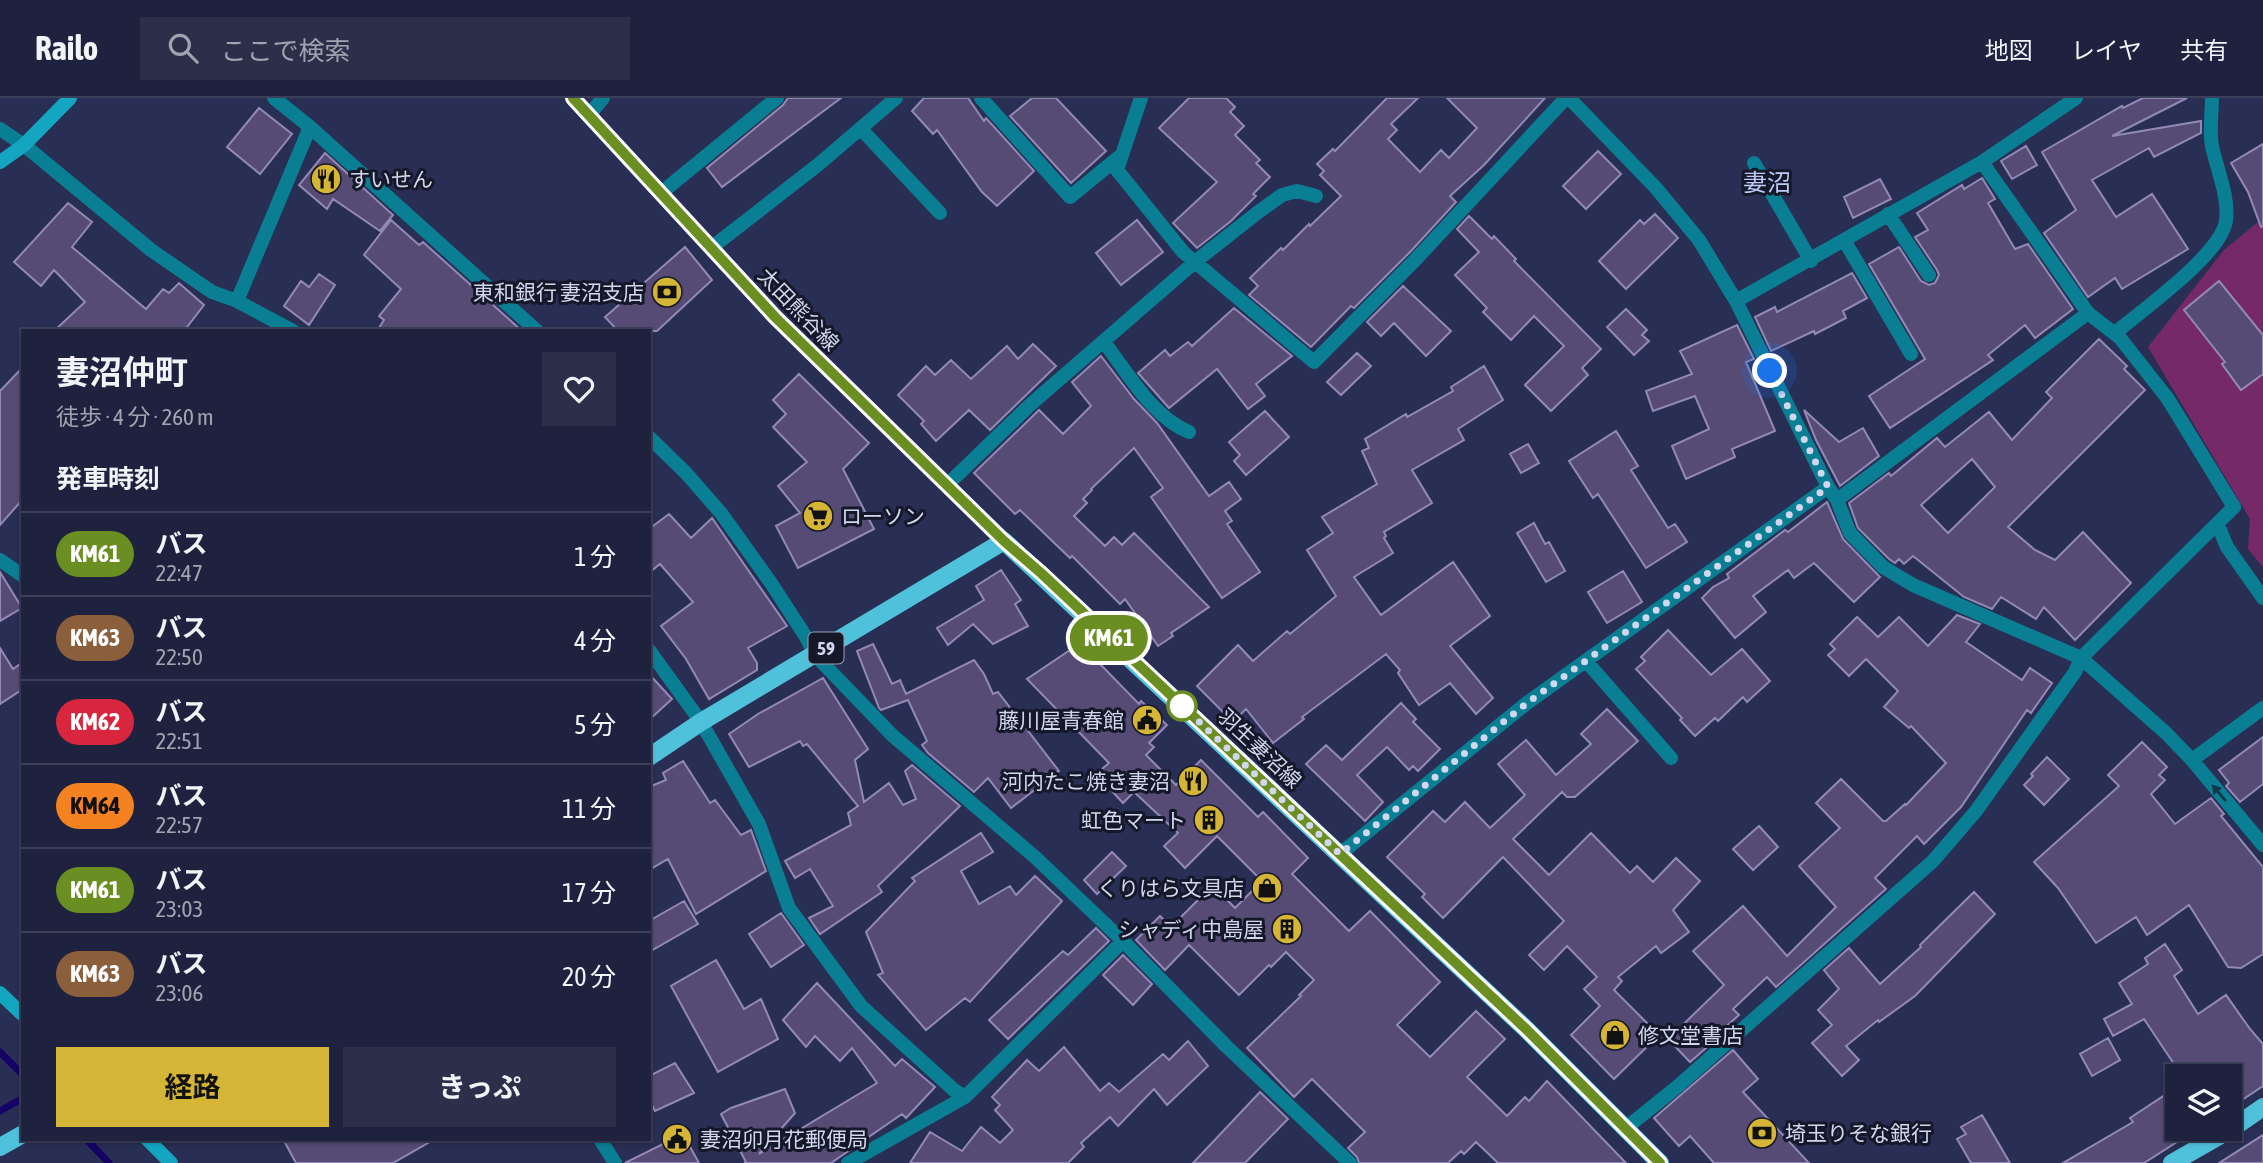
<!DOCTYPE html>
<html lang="ja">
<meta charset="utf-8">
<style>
:root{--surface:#1e223f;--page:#2b2f4a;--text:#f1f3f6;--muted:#a1a4b0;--line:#3c3f59;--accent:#d5b535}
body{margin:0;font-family:"Asap Condensed","Noto Sans JP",sans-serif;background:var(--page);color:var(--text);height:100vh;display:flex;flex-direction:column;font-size:26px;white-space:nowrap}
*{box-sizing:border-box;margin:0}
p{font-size:23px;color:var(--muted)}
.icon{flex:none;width:38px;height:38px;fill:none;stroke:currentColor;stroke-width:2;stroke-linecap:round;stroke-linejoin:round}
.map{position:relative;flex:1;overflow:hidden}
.details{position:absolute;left:21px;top:231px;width:630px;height:812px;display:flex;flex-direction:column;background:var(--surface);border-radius:0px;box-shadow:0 2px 5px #0004,0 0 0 2px var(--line)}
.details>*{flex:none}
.badge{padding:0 14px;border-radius:23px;font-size:24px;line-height:46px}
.tools{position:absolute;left:2165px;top:966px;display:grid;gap:14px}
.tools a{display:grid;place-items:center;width:77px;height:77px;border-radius:0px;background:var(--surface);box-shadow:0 2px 5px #0004,0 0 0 2px var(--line);font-size:35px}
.you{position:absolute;width:35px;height:35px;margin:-18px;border:5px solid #fff;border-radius:50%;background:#1a73e8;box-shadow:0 0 0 10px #1a73e833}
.map>.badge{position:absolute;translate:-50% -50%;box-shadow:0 0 0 4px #fff}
h2{padding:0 35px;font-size:26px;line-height:63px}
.round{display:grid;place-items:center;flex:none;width:74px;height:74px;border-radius:0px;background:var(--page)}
.summary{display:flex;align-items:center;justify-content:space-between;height:119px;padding:0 35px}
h1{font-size:33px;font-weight:700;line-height:52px}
.button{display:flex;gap:14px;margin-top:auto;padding:14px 35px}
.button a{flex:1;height:80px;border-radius:0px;background:var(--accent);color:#111;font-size:28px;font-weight:700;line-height:80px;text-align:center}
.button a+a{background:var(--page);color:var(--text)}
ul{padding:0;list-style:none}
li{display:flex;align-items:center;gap:21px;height:84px;padding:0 35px;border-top:2px solid var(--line)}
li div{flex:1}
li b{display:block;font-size:26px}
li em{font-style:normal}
li .badge{min-width:77px;font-weight:700;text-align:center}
header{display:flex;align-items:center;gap:42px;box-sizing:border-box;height:98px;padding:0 35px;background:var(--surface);border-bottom:2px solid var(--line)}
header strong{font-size:33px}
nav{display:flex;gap:38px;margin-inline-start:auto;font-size:24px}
.search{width:490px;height:63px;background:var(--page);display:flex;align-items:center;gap:18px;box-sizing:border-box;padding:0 24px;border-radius:0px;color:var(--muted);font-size:26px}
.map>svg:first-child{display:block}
.green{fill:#752968}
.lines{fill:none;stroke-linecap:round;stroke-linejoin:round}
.stream{stroke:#150265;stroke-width:7}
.building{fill:#554b74;stroke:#9389b6;stroke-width:2;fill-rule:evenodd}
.street{stroke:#0a7e93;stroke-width:14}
.secondary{stroke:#14a5c0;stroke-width:14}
.primary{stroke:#4fc1da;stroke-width:18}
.oneway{fill:#123749}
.line-casing{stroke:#fff;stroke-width:16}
.line{stroke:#6b8e23;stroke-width:10}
.walk{stroke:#d1d7ef;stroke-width:7;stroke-dasharray:0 12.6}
.stop-dot{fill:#fff;stroke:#6b8e23;stroke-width:3.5}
.labels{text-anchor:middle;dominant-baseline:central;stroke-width:6;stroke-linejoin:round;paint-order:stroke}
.shield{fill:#151829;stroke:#999eb4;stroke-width:2}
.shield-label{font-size:19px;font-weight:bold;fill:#d1d7ef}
.poi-label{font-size:21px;fill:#d1d7ef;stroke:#151829;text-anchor:end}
.street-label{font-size:21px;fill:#d1d7ef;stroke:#151829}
.quarter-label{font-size:24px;fill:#bec9f8;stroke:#151829}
</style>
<header>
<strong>Railo</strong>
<div class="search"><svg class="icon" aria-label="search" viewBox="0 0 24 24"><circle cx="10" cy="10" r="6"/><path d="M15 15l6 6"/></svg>ここで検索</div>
<nav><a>地図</a><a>レイヤ</a><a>共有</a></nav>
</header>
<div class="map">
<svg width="2263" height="1065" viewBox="0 0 2263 1065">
<rect width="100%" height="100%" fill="#282e54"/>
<!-- green -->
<path class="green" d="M2263 120V469L2248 451 2250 421 2148 249 2224 152Z"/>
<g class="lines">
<!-- stream -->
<path class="stream" d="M0 954 23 977
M0 1013 23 1000
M86 1041 109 1065"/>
</g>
<!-- building -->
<path class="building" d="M788 0H841L722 89 707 70 783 7Z
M924 0H968L984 23 986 20 1034 73 997 108 982 94 937 32 933 36 912 13Z
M1032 0H1056L1106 53 1071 85 1010 18Z
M1189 0H1226L1235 9 1230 14 1244 28 1235 37 1260 62 1256 65 1270 79 1253 96 1256 98 1231 123 1197 150 1173 125 1217 84 1159 30Z
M1387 0H1418L1391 26 1397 32 1388 41 1420 74 1441 52 1449 60 1477 30 1447 0H1545L1484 67 1450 98 1456 104 1412 152 1354 210 1351 208 1311 249 1249 197 1258 188 1250 180 1281 150 1283 152 1309 126 1310 128 1341 98 1320 77 1324 73 1317 66 1333 51 1335 53Z
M2143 0H2187L2112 38 2201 23V35L2154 59 2149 50 2092 82 2116 119 2152 96 2188 151 2122 191 2115 180 2088 199 2044 135 2076 112 2042 54 2122 8 2123 10Z
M259 10 292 36 260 76 227 49Z
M2263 46V128L2261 129 2248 94 2231 65Z
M2026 48 2037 67 2012 81 2001 63Z
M1598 53 1621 76 1586 111 1563 88Z
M325 55 393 117 380 133 333 101 327 111 299 87Z
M1982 80 1995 101 1988 105 2015 151 2028 146 2073 211 2035 240 2025 227 1988 257 1993 262 1890 330 1869 298 1925 261 1869 166 1899 149 1921 183 1929 187 1935 185 1939 177 1937 172 1915 139 1928 132 1917 115 1962 87 1964 91Z
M1880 81 1891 101 1853 120 1844 99Z
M68 105 92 124 72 149 146 211 163 191 169 195 179 185 204 207 184 233H54L85 204 54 172 41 188 14 164Z
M1655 116 1678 140 1626 191 1599 163 1640 122 1644 126Z
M1469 118 1492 141 1494 138 1516 161 1514 163 1601 251 1582 270 1588 277 1551 313 1525 287 1564 248 1534 218 1511 242 1483 214 1487 210 1455 177 1479 154 1457 131Z
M391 122 419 147 423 144 522 233H377L384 222 379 218 401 191 364 157Z
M1137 122 1163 154 1121 187 1096 155Z
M685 149 712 182 657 233H618L605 219Z
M1852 175 1867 200 1843 213 1846 220 1815 236 1814 233 1771 253 1755 219 1775 209 1777 214Z
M319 176 335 187 309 227 284 208 301 183 309 189Z
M2219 183 2263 237V276L2241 292 2222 266 2225 264 2184 212Z
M1403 188 1451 233 1426 258 1394 225 1381 238 1367 224Z
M1234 210 1292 258 1256 286 1265 298 1248 311 1217 271 1169 310 1138 275 1165 252 1170 258 1188 244 1192 248Z
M1626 211 1647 232 1642 237 1649 243 1634 257 1607 229Z
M1737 227 1754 261 1746 264 1775 333 1732 351 1735 359 1686 381 1672 348 1709 331 1695 298 1653 313 1646 293 1692 276 1680 253Z
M2099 241 2127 268 2124 271 2145 292 2008 429 2035 452 2055 462 2083 434 2131 485 2075 542 2044 509 2036 521 2001 499 1992 511 1964 499 1913 458 1904 466 1899 461 1895 465 1889 461 1858 430 1849 405 1889 375 1891 378 1937 340 1945 349 1989 314 2012 342 2052 300 2046 294ZM1972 361 1995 389 1948 435 1921 407Z
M1033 246 1056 268 990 332 969 312 936 343 921 326 924 323 898 297 926 268 935 277 951 262 971 281 1007 248 1018 261Z
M1357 255 1371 268 1341 297 1327 284Z
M1101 258 1134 301 1157 325 1209 398 1229 384 1241 401 1225 413 1232 423 1227 426 1260 474 1222 500 1151 399 1163 390 1134 350 1091 391 1092 392 1083 401 1087 405 1074 418 1105 448 1114 439 1122 447 1134 435 1209 509 1171 535 1173 538 1158 548 1125 501 1120 506 1072 458 1070 460 1020 412 1015 416 974 375 1039 312 1063 336 1091 308 1072 284Z
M1484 268 1503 302 1458 331 1464 342 1412 372 1432 405 1384 434 1386 438 1384 440 1393 455 1354 479 1381 517 1453 464 1490 518 1450 548 1493 600 1476 616 1450 585 1419 607 1398 575 1400 572 1386 556 1302 619 1304 621 1273 645 1246 611 1233 624 1197 588 1238 547 1253 563 1287 533 1290 536 1336 498 1307 452 1333 435 1322 419 1377 386 1362 353 1369 350 1365 341 1406 316 1407 319 1453 293 1451 289Z
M23 269V401L0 427V293Z
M799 276 869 345 843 371 874 431 798 470 776 428 800 415 778 388 807 364 773 329 786 316 773 302Z
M1804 312 1839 344 1863 330 1879 358 1840 388 1816 342Z
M1265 313 1289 339 1246 377 1234 363 1240 357 1229 344Z
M1616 333 1638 368 1631 372 1668 430 1675 426 1687 444 1646 470 1598 396 1593 400 1569 363Z
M1528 346 1539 365 1521 375 1510 356Z
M1827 404 1843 441 1880 479 1854 504 1814 465 1794 480 1788 472 1753 498 1766 514 1735 540 1702 500 1713 489 1729 480 1727 476 1785 432 1788 434Z
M669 416 691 440 712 420 787 528 748 550 757 565V572L709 601 686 561 661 528 693 504 660 466 649 475V431Z
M1534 425 1545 446 1549 444 1565 473 1546 484 1517 435Z
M1001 472 1021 502 1015 506 1028 528 993 546 973 526 948 547 937 530 984 502 976 488Z
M1623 473 1642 504 1607 525 1588 494Z
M0 474 22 510 0 523Z
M1957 517 1980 526 1966 544 2022 582 2030 570 2052 585 2031 615 2027 612 1961 709 1924 746 1917 738 1875 780 1886 791 1776 889 1767 879 1733 911 1739 917 1719 935 1721 937 1690 964 1668 941 1724 887 1693 853 1743 808 1787 858 1836 809 1799 768 1840 730 1816 705 1841 681 1883 723H1886L1905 706 1906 707 1946 665 1911 628 1909 630 1884 609 1898 593 1866 561 1849 578 1828 557 1835 551 1830 546 1857 519 1878 539 1899 519 1928 548Z
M1668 532 1711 577 1742 551 1770 583 1747 604 1743 599 1718 623 1715 620 1695 638 1680 622 1682 620 1636 571 1645 563 1641 559Z
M1082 544 1101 565 1100 566 1139 606 1141 603 1167 627 1149 645 1154 649 1146 657 1176 687 1201 662 1258 719 1263 714 1308 760 1292 776 1349 833 1370 813 1440 884 1397 927 1430 959 1476 913 1505 941 1467 979 1507 1018 1525 999 1529 1003 1547 983 1626 1065H1498L1476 1044 1464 1056 1461 1053 1448 1065H1359L1357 1059 1348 1050 1365 1034 1312 981 1294 999 1247 950 1301 898 1299 897 1314 882 1286 854 1271 869 1269 867 1239 897 1189 847 1165 872 1136 842 1160 818 1171 829 1213 787 1235 810 1262 783 1217 738 1185 770 1164 748 1178 735 1134 694 1123 705 1096 676 1109 665 1027 581Z
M873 546 892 586 900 582 906 596 974 562 984 576 993 596 998 594 1059 673 1011 710 988 680 974 694 928 655 922 647 927 643 908 602 881 612 879 610 857 553Z
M0 550 13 571 23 564V591L0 606Z
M649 576 672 601 649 622Z
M823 580 868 651 855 662 864 704 889 685 903 707 916 701 905 673 912 667 960 708 878 788 882 794 820 836 809 820 833 808 810 771 795 780 785 763 851 727 848 715 858 708 807 646 803 648 800 643 749 669 729 636 758 616Z
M1401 605 1416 621 1413 624 1440 651 1418 673 1413 668 1409 672 1387 649 1357 677 1383 704 1365 723 1306 666 1326 647 1342 662Z
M1607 611 1638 643 1575 699H1567L1562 694 1513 741 1549 777 1591 735 1630 775 1637 768 1653 784 1676 760 1700 783 1673 812 1689 834 1661 855 1656 848 1618 879 1622 883 1614 892 1659 937 1614 981 1571 937 1600 908 1584 891 1597 879 1567 848 1544 872 1529 857 1564 823 1503 759 1443 820 1422 799 1425 796 1387 759 1433 713 1445 724 1465 704 1490 730 1525 697 1498 666 1526 642 1556 677 1591 646 1581 636Z
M2263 639V686L2240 704 2226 688 2229 685 2219 672Z
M2142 644 2167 669 2159 677 2165 682 2151 696 2175 726 2211 700 2224 716 2221 718 2263 769V856L2241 870 2228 869 2189 807 2147 837 2136 819 2096 845 2058 790 2034 764 2119 688 2108 677Z
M2047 659 2069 681 2044 707 2024 687 2033 678 2031 676Z
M683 663 710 705 715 702 741 737 751 732 766 773 696 816 668 761 649 772V689L666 682 663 675Z
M1759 728 1778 749 1753 772 1733 751Z
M981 735 993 754 961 773 979 806 1010 788 1016 797 1035 778 1062 803 970 904 965 900 926 932 878 877 883 875 866 834 915 783 912 780Z
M1112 754 1126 768 1097 796 1084 782Z
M1974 794 1995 816 1915 898 1879 924 1878 922 1846 948 1859 962 1842 978 1812 945 1832 927 1818 912 1839 891 1824 872 1849 850 1880 886 1921 849 1920 847Z
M684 803 698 826 649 854V823Z
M781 815 804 847 771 869 749 836Z
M1096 830 1109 843 1008 941 989 922 1063 853 1068 857Z
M2165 846 2182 872 2174 878 2198 916 2226 897 2250 931 2263 946V988L2230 1010V978H2182L2144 921 2113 938 2104 921 2132 906 2119 885 2148 866 2145 860Z
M1123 857 1152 886 1133 907 1103 877Z
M716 862 744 911 761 901 778 941 718 974 671 888Z
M817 885 895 968 902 961 935 989 906 1020 902 1016 831 1065H744L746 1064 721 1016 731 1010 785 991 795 1015 759 1056 877 985 852 950 840 963 815 938 806 949 783 922Z
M2108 940 2120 962 2092 978 2080 956Z
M1188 943 1208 968 1167 1007 1154 991 1118 1028 1110 1019 1081 1045 1084 1049 1068 1065H910L930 1034 962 1053 981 1029 1000 1045 1013 1032 995 1012 1000 1007 992 999 1027 962 1039 973 1064 949 1100 993 1109 985 1119 994 1163 956 1169 962Z
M1733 952 1758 981 1743 994 1809 1065H1714L1690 1038 1679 1048 1654 1020Z
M675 965 694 995 655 1013 649 1001V978Z
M1260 994 1288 1021 1245 1065H1193Z
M2165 997 2177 1016V1044L2144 1065H2063L2133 1024 2130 1020Z
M1982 1017 2010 1065H1971L1957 1041 1966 1036 1961 1029Z
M683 1036 699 1065H625Z
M2263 1037V1065H2219Z
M283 1041H435L393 1065H296Z"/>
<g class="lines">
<!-- street -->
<path class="street" d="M274 0 310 29 537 233
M981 0 1070 99 1119 59
M1141 0 1117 72 1183 154 1314 264 1417 160 1566 0
M1569 0 1656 90 1699 142 1736 203 1828 389 1837 402 1850 435 1883 469 1913 487 2081 560 2166 635 2192 662 2263 747
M589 17 603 0
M0 31 24 47 151 152 212 194 237 203 293 233
M861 31 940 115
M1754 65 1811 163
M661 95 777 0
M1888 116 1929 177
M1844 142 1911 256
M711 150 819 66 896 0
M237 203 310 29
M1736 203 1982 64 2076 0
M2115 235C2141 213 2223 155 2226 122 2229 98 2217 72 2212 48 2209 33 2212 16 2212 0
M1104 244C1127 274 1153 320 1189 334
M649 339 686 375 721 415 771 485 806 539 815 557 892 637 1036 760 1123 843 1226 948 1350 1065
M947 387 1031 306 1196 163 1257 115 1282 97 1297 93 1316 98
M1837 402 2088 215
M2218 427 2227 449 2263 500
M0 462 23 478
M649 552 701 624 759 726 789 810 861 908 954 992 965 999
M1586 563 1671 660
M2192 662 2263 610
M1340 756 1527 605 1828 389
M1626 1030 1677 989 1933 763 1976 713 2075 574 2081 560 2234 409 2168 301 2120 240 2088 215 1982 64
M600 1041 615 1065
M848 1065 965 999 1123 843"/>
<!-- secondary -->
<path class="secondary" d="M573 0 775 219 1004 443
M0 64 24 47 70 0
M0 895 23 917
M147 1041 171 1065"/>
<!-- primary -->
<path class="primary" d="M649 659 701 624 1004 443 1526 931 1660 1065
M0 1049 23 1036
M2172 1065 2233 1030 2263 1009"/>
</g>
<!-- one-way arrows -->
<defs><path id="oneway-solid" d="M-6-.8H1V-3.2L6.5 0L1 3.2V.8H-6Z" transform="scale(1.75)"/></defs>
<use class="oneway" href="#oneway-solid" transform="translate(2219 695) rotate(-130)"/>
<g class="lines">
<!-- line casing -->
<g class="line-casing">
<path id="line" d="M573 0 775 219 1004 443 1041 475 1526 931 1660 1065"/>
</g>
<!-- line -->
<use href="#line" class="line"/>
<!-- walk -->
<path class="walk" d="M1182 608 1177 603 1340 756 1527 605 1828 389 1770 273"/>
</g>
<!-- icons -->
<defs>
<g id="restaurant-disc" transform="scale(1.575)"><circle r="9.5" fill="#d5b535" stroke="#151829"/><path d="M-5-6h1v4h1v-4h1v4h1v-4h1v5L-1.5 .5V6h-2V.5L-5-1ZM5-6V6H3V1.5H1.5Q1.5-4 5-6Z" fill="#111"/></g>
<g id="bank-disc" transform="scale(1.575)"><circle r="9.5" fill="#d5b535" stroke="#151829"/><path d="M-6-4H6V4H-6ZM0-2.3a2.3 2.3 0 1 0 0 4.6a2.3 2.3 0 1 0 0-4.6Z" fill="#111"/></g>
<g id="supermarket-disc" transform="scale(1.575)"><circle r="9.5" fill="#d5b535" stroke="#151829"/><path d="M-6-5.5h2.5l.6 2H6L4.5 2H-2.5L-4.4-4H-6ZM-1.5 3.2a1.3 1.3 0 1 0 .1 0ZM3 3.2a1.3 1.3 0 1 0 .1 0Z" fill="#111"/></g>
<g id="civic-disc" transform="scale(1.575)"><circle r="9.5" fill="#d5b535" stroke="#151829"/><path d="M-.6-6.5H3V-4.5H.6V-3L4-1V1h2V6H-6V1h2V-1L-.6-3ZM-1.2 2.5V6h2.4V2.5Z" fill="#111"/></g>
<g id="building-disc" transform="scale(1.575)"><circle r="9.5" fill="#d5b535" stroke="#151829"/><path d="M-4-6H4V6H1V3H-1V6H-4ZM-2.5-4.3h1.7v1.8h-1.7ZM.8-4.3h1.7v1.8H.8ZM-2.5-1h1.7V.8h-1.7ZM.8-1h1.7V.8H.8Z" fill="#111"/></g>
<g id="shop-disc" transform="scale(1.575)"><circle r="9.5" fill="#d5b535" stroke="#151829"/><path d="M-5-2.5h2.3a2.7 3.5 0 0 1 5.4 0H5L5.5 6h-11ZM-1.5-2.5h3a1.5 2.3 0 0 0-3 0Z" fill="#111"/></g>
</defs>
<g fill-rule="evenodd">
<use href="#restaurant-disc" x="326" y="81"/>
<use href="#bank-disc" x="667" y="194"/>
<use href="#supermarket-disc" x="818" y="418"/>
<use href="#civic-disc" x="1147" y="622"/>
<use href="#restaurant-disc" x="1193" y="683"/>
<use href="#building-disc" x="1209" y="722"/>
<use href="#shop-disc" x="1267" y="790"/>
<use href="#building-disc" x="1287" y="831"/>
<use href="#shop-disc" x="1615" y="937"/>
<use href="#bank-disc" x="1762" y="1035"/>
<use href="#civic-disc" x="677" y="1041"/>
</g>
<!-- markers -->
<circle class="stop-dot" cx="1182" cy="608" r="14"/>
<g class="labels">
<!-- shield labels -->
<rect class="shield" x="808.5" y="534.5" width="35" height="31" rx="5"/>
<g class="shield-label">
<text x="826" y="550">59</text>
</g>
<!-- poi labels -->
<g class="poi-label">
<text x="349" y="81" text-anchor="start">すいせん</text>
<text x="644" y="194">東和銀行 妻沼支店</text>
<text x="841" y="418" text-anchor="start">ローソン</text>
<text x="1124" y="622">藤川屋青春館</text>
<text x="1170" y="683">河内たこ焼き妻沼</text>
<text x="1186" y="722">虹色マート</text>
<text x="1244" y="790">くりはら文具店</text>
<text x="1264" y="831">シャディ中島屋</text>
<text x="1638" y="937" text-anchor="start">修文堂書店</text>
<text x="1785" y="1035" text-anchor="start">埼玉りそな銀行</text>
<text x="700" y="1041" text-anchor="start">妻沼卯月花郵便局</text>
</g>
<!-- street labels -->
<g class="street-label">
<text transform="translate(799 211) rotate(46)">太田熊谷線</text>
<text transform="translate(1260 650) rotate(43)">羽生妻沼線</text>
</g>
<!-- quarter labels -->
<g class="quarter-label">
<text x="1767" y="84">妻沼</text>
</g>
</g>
</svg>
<div class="tools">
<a><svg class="icon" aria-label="layers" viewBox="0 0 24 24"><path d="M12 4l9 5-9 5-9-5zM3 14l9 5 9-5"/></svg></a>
</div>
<div class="you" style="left:1770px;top:273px"></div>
<b class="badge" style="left:1109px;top:540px;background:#6b8e23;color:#fff">KM61</b>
<section class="details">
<div class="summary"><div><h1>妻沼仲町</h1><p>徒歩 · 4 分 · 260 m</p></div><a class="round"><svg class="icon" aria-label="heart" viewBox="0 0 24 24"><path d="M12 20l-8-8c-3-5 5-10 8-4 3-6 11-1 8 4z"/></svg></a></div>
<h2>発車時刻</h2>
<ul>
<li><span class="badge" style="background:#6b8e23;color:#fff">KM61</span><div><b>バス</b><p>22:47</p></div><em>1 分</em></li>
<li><span class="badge" style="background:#8b5e3c;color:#fff">KM63</span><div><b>バス</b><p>22:50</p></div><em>4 分</em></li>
<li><span class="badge" style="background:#d7263d;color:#fff">KM62</span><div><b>バス</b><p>22:51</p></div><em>5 分</em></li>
<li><span class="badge" style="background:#f58220;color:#111">KM64</span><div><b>バス</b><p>22:57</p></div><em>11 分</em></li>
<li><span class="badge" style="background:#6b8e23;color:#fff">KM61</span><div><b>バス</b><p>23:03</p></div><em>17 分</em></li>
<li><span class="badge" style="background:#8b5e3c;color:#fff">KM63</span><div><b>バス</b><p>23:06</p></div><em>20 分</em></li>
</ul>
<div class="button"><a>経路</a><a>きっぷ</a></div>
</section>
</div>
